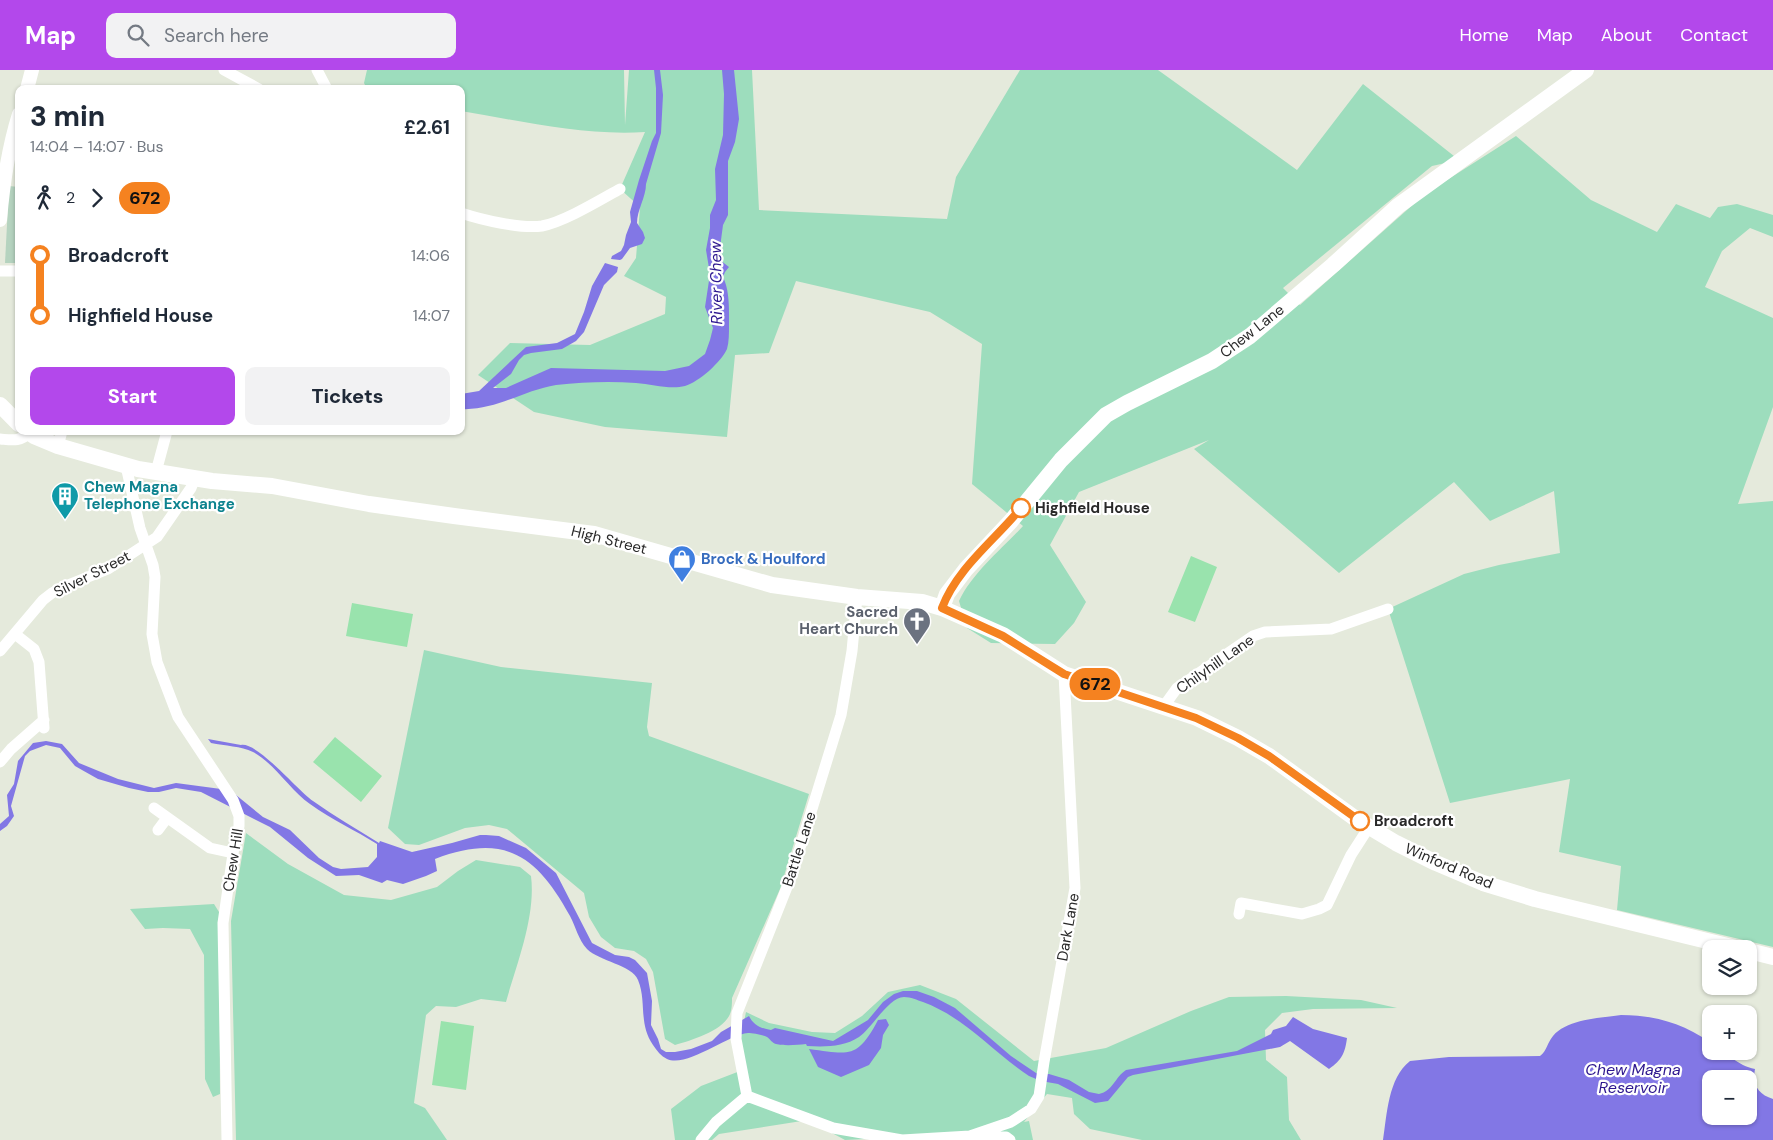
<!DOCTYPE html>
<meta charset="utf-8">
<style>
:root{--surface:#fff;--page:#f2f2f3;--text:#1f2937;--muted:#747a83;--accent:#b348eb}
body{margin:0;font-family:"DM Sans",sans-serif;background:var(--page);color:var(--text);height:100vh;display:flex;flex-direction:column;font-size:19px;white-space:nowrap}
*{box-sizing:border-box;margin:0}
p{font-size:16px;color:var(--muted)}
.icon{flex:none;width:28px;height:28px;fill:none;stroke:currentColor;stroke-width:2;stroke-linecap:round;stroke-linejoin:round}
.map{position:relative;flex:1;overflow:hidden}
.drawer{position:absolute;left:15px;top:15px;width:450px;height:350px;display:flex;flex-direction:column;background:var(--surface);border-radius:10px;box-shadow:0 1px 4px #0004}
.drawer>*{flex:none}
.badge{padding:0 10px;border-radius:16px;font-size:18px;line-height:32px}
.tools{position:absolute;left:1702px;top:870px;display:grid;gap:10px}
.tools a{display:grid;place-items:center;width:55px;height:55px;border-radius:10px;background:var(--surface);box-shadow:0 1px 4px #0004;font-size:25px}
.map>.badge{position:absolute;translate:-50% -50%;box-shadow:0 0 0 2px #fff}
.legs{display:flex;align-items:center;gap:8px;height:55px;padding:0 15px;font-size:16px}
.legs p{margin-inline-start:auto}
.headline{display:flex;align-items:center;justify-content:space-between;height:85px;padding:0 15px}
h1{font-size:28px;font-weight:800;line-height:38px}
.button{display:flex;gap:10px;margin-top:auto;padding:10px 15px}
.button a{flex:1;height:58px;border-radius:10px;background:var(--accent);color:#fff;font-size:20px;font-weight:800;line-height:58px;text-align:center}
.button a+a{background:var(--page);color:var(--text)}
ul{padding:0 15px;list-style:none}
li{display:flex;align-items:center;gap:18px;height:60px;font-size:19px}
li i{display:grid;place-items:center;width:8px;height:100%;margin:0 6px;background:currentColor}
li i::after{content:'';width:12px;height:12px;margin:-6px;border:4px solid;border-radius:50%;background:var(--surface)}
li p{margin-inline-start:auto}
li:first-child i{background:linear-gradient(#0000 50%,currentColor 0)}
li:last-child i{background:linear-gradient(currentColor 50%,#0000 0)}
header{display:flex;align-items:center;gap:30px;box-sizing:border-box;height:70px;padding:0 25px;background:var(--accent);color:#fff}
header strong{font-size:24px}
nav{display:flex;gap:28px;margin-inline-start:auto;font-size:18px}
.search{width:350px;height:45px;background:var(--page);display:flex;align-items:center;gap:12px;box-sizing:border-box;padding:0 18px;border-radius:10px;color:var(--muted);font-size:19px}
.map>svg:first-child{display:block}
.green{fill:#9dddbd}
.cemetery{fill:#b5d3bf}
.pitch{fill:#99e3ad}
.water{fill:#8277e5;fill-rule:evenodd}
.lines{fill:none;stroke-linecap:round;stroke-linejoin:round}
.minor{stroke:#fff;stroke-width:11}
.tertiary{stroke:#fff;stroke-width:14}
.secondary{stroke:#fff;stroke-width:16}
.line-1-casing{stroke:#fff;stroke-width:11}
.line-1{stroke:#f58220;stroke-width:8}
.stop-1-dot{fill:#fff;stroke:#f58220;stroke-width:2.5}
.labels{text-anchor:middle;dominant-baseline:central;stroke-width:4.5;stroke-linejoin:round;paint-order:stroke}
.street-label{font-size:15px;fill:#292929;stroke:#fff}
.culture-label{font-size:15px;font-weight:bold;fill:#0d838f;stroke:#fff;text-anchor:start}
.stop-label{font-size:15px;font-weight:bold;fill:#292929;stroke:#fff;text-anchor:start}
.shop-label{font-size:15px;font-weight:bold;fill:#366cbe;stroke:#fff;text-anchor:start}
.worship-label{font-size:15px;font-weight:bold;fill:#5b616d;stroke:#fff;text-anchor:end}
.water-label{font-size:16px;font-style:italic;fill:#2e188f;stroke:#fff}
</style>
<header>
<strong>Map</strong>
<div class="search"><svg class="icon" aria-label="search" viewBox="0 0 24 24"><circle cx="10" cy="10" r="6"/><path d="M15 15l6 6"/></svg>Search here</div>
<nav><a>Home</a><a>Map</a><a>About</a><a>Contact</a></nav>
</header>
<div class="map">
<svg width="1773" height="1070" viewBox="0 0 1773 1070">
<rect width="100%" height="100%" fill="#e5eadc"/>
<!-- green -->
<path class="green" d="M367 0H624L625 55 629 0H752L759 140 947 149 956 107 1020 0H1158L1297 100 1363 14 1459 90 1432 96 1283 218 1300 235 1425 124 1516 66 1591 130 1657 162 1676 134 1710 148 1718 137 1737 134 1773 145V167L1750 158 1722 181 1705 217 1773 248V337L1738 434 1773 431V877L1617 840 1621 796 1559 782 1570 709 1450 733 1388 539 1464 504 1499 495 1560 483 1554 421 1490 451 1454 412 1339 503 1194 379 1209 370 1079 422 1050 475 1086 532 1074 553 1055 574 991 573 967 558 959 531C973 502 1002 479 1023 456L972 414 982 274 930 242 796 211 769 283 735 285 727 367 605 357 534 342 478 305 510 273 590 275 665 244 666 227 624 206 636 188 640 137 620 119 645 62C583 66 522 51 461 41V19H367L364 13Z
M424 580 501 597 652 613 647 657 649 666 809 724 780 819 732 928C732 932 732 940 730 944 723 961 692 970 675 975L665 969 653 902 646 889 634 881 615 878 601 867 589 847 584 823 507 759 489 755 465 758 419 775 405 774 388 758Z
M246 763 288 794 344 825 391 830 437 817 458 801 476 790 520 797 531 806C536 846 517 893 506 932L481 929 456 937 436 936 426 945 414 1033 425 1038 447 1070H236L231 851Z
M214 834 219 842 220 1024 213 1027 205 1009 204 885 190 859 163 858 145 859 130 839Z
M920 915 956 929 1034 991 1106 978 1191 941 1229 927 1286 926 1361 930 1397 938 1313 939 1282 943 1265 960 1266 990 1287 1007 1289 1050 1301 1070H1142L1090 1059 1074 1044 1072 1028 1047 1024 1024 1052 1029 1051 1033 1070H1016L988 1063 845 1070 808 1050 719 1064 712 1070H675L671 1039 701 1016 740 1001V971L746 942 769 953 812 962 835 963 862 946 888 922Z"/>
<!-- cemetery -->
<path class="cemetery" d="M9 116 19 117V193H5Z"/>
<!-- pitch -->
<path class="pitch" d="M1191 486 1217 497 1195 552 1168 542Z
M352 533 413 544 407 577 346 566Z
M335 667 382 706 361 732 313 692Z
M441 951 474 956 466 1020 432 1015Z"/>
<!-- water -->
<path class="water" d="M654 0H660L663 25 661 63 646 114C646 127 637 140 637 153L643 162 645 168 642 174 630 178 622 189 620 190 611 189 612 186 621 181 624 175 626 165 631 152 630 142 639 110 652 71 656 63V18Z
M722 0H734L739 49 735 72 728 91V145L723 155 719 185 720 190 729 197 725 202 723 207C730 221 729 241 729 256 729 263 729 272 727 279 721 292 699 312 685 316 670 320 652 314 636 313 610 311 583 312 556 315 524 320 495 341 461 339V324L479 321 526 277 557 273 575 264 584 242 592 216 605 193 618 197 617 202 604 215 584 262 576 271 562 279 531 283 524 285 519 290 511 304 493 318H506L551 298 665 301 689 296 705 284 710 270 713 258 705 237 710 204 706 180 710 158V145L716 130 715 99 723 65 724 24Z
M208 669 241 675C258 672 297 720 313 731 334 746 357 759 379 773L380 771 412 782 452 773 480 765H486L499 766 526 778 556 803 592 873 615 885 629 887 635 890 647 903 652 931 651 955 658 969 661 979 666 982H675L691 979 712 971 721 962 749 946C753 955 762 959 771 960L775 958 833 971 868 950 883 932 894 924 903 921H917L934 927 955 938 1011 986 1039 1005 1049 1004 1069 1010 1089 1022 1099 1024C1113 1021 1115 1007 1126 1000L1237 981 1271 964 1273 960 1286 956 1293 947 1313 959 1347 968C1345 983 1342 990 1329 999L1290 971 1280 977 1133 1005 1128 1007 1108 1031 1095 1033 1058 1014 1041 1011 1029 1006C993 982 964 947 923 932 917 930 911 927 904 927 889 927 872 958 859 967 844 977 825 977 807 976L806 974C797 975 784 976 776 974 772 973 770 969 767 967 763 965 753 963 748 963 727 965 687 998 667 989 661 986 657 981 653 975 638 953 647 932 638 910 632 895 599 891 587 879 578 869 576 857 570 846 536 784 504 763 435 789L437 801 426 806 403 814 387 810 382 813 359 805 336 806 308 788 270 757 201 722 176 718 159 722H148L129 718 98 709 82 700 75 696 60 678 46 675 30 681 25 686 11 736 14 746 7 756 0 761V754L9 746 7 725 14 714 18 691 33 673 46 671 62 674 79 693 118 709 154 718 176 713 221 719 236 725 263 747 290 760 319 788 333 797 341 799 368 797 377 787V774C355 760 332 750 310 734 290 720 274 693 253 682 241 676 225 676 211 673Z
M1621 945C1654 945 1682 953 1710 972L1711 973V981C1729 981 1737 996 1755 999 1752 1015 1758 1024 1773 1029V1070H1383C1387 1045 1388 1008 1410 991L1449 987 1540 986C1547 981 1547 973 1553 966 1567 949 1600 948 1621 945ZM1711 1009H1749V1046H1711Z
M886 949 889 955 883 965 881 978 869 995 841 1007 818 997 809 979C849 984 857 990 878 950Z"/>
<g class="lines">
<!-- minor -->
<path class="minor" d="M224 0 259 19
M317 0 327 19
M461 143C482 150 521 159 542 156 564 152 600 130 620 119
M0 201H19
M0 369C12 370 20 372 29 363
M58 376 62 361
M126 396 140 458 153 495 155 507 152 564 157 592 178 647 233 730 239 746V756L234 777 223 853 227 1070
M156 402 167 361
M15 564 34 579 39 592 44 658
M0 581 43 530 52 523 63 517 108 499 157 467 191 418 195 408
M1164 636 1177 618 1253 566 1265 562 1331 559 1388 539
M0 692 11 679 44 650
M154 738 210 778 233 783
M158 760 167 748
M1239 844 1241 833 1302 844 1319 839 1327 835 1351 785 1369 757
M747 1026 736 969 737 943 791 807 841 645 852 581 857 527
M747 1026 833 1058 902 1070 970 1066 1006 1067 1010 1070
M970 1066 1011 1052 1031 1039 1039 1026 1044 992 1075 818 1064 604
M701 1070 716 1052 747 1026"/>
<!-- tertiary -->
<path class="tertiary" d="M27 19 32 0
M0 150C3 114 8 79 19 44"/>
<!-- secondary -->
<path class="secondary" d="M0 335 19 354
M27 361 34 366 58 376 138 399 212 411 272 416 369 434 454 446 594 464 772 515 857 527 922 532 942 538 1003 565 1064 604 1197 648 1238 668 1269 686 1356 749 1396 773 1436 793 1483 813 1535 829 1740 879
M942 538 947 524 966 499 1011 451 1061 390 1106 345 1127 333 1212 291 1250 266 1333 195 1398 136 1586 0
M1749 881 1773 887"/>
</g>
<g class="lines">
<!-- line-1 casing -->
<g class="line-1-casing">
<path id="line-1" d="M1021 438C995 470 957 498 942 538L1003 566 1064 604 1196 648 1238 668 1269 686 1360 751"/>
</g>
<!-- line-1 -->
<use href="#line-1" class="line-1"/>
</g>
<!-- icons -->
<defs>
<g id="building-pin" transform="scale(1.4375)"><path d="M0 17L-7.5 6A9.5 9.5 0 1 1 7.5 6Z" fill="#0f9aa8" stroke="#fff"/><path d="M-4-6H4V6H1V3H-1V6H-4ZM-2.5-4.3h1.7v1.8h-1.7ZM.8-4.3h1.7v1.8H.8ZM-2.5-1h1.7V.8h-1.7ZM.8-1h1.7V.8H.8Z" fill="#fff"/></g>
<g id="shop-pin" transform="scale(1.4375)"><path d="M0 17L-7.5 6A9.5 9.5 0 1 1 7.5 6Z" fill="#3f7fe0" stroke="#fff"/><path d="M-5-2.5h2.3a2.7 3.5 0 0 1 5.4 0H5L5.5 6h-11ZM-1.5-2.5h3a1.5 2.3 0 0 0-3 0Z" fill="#fff"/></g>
<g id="church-pin" transform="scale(1.4375)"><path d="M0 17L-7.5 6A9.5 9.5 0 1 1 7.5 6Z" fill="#6b7280" stroke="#fff"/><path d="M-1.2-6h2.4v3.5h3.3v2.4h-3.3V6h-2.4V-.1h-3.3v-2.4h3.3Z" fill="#fff"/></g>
</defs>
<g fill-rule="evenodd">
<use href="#building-pin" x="65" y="426"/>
<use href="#shop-pin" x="682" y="489"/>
<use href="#church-pin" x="917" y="551"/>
</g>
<!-- markers -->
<g class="stop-1-dot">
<circle cx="1021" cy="438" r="9"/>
<circle cx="1360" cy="751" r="9"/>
</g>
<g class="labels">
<!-- street labels -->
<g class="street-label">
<text transform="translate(1252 261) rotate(-38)">Chew Lane</text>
<text transform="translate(609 470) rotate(14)">High Street</text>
<text transform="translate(92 504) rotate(-27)">Silver Street</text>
<text transform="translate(1215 594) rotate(-35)">Chilyhill Lane</text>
<text transform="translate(799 779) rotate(-72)">Battle Lane</text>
<text transform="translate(233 790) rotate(-81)">Chew Hill</text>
<text transform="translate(1449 796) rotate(23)">Winford Road</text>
<text transform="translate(1068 857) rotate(-80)">Dark Lane</text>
</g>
<!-- culture labels -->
<g class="culture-label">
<text x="84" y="417">Chew Magna<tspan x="84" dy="17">Telephone Exchange</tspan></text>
</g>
<!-- stop labels -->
<g class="stop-label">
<text x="1035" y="438">Highfield House</text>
<text x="1374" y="751">Broadcroft</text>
</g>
<!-- shop labels -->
<g class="shop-label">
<text x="701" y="489">Brock &amp; Houlford</text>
</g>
<!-- worship labels -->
<g class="worship-label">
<text x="898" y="542">Sacred<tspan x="898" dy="17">Heart Church</tspan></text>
</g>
<!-- water labels -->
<g class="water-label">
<text transform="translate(716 213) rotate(-91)">River Chew</text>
<text x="1633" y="999">Chew Magna<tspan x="1633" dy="18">Reservoir</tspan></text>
</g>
</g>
</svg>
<div class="tools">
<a><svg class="icon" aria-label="layers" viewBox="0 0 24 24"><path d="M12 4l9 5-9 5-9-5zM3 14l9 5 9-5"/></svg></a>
<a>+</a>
<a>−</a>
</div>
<b class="badge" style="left:1095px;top:614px;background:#f58220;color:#111">672</b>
<section class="drawer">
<div class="headline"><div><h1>3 min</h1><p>14:04 – 14:07 · Bus</p></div><b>£2.61</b></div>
<div class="legs"><svg class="icon" aria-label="walk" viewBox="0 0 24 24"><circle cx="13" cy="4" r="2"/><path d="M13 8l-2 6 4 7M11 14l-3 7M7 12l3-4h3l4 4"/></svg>2<svg class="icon" aria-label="forward" viewBox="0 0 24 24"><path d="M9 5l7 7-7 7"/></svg><b class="badge" style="background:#f58220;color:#111">672</b></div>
<ul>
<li><i style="color:#f58220"></i><b>Broadcroft</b><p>14:06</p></li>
<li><i style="color:#f58220"></i><b>Highfield House</b><p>14:07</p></li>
</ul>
<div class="button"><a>Start</a><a>Tickets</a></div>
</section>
</div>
